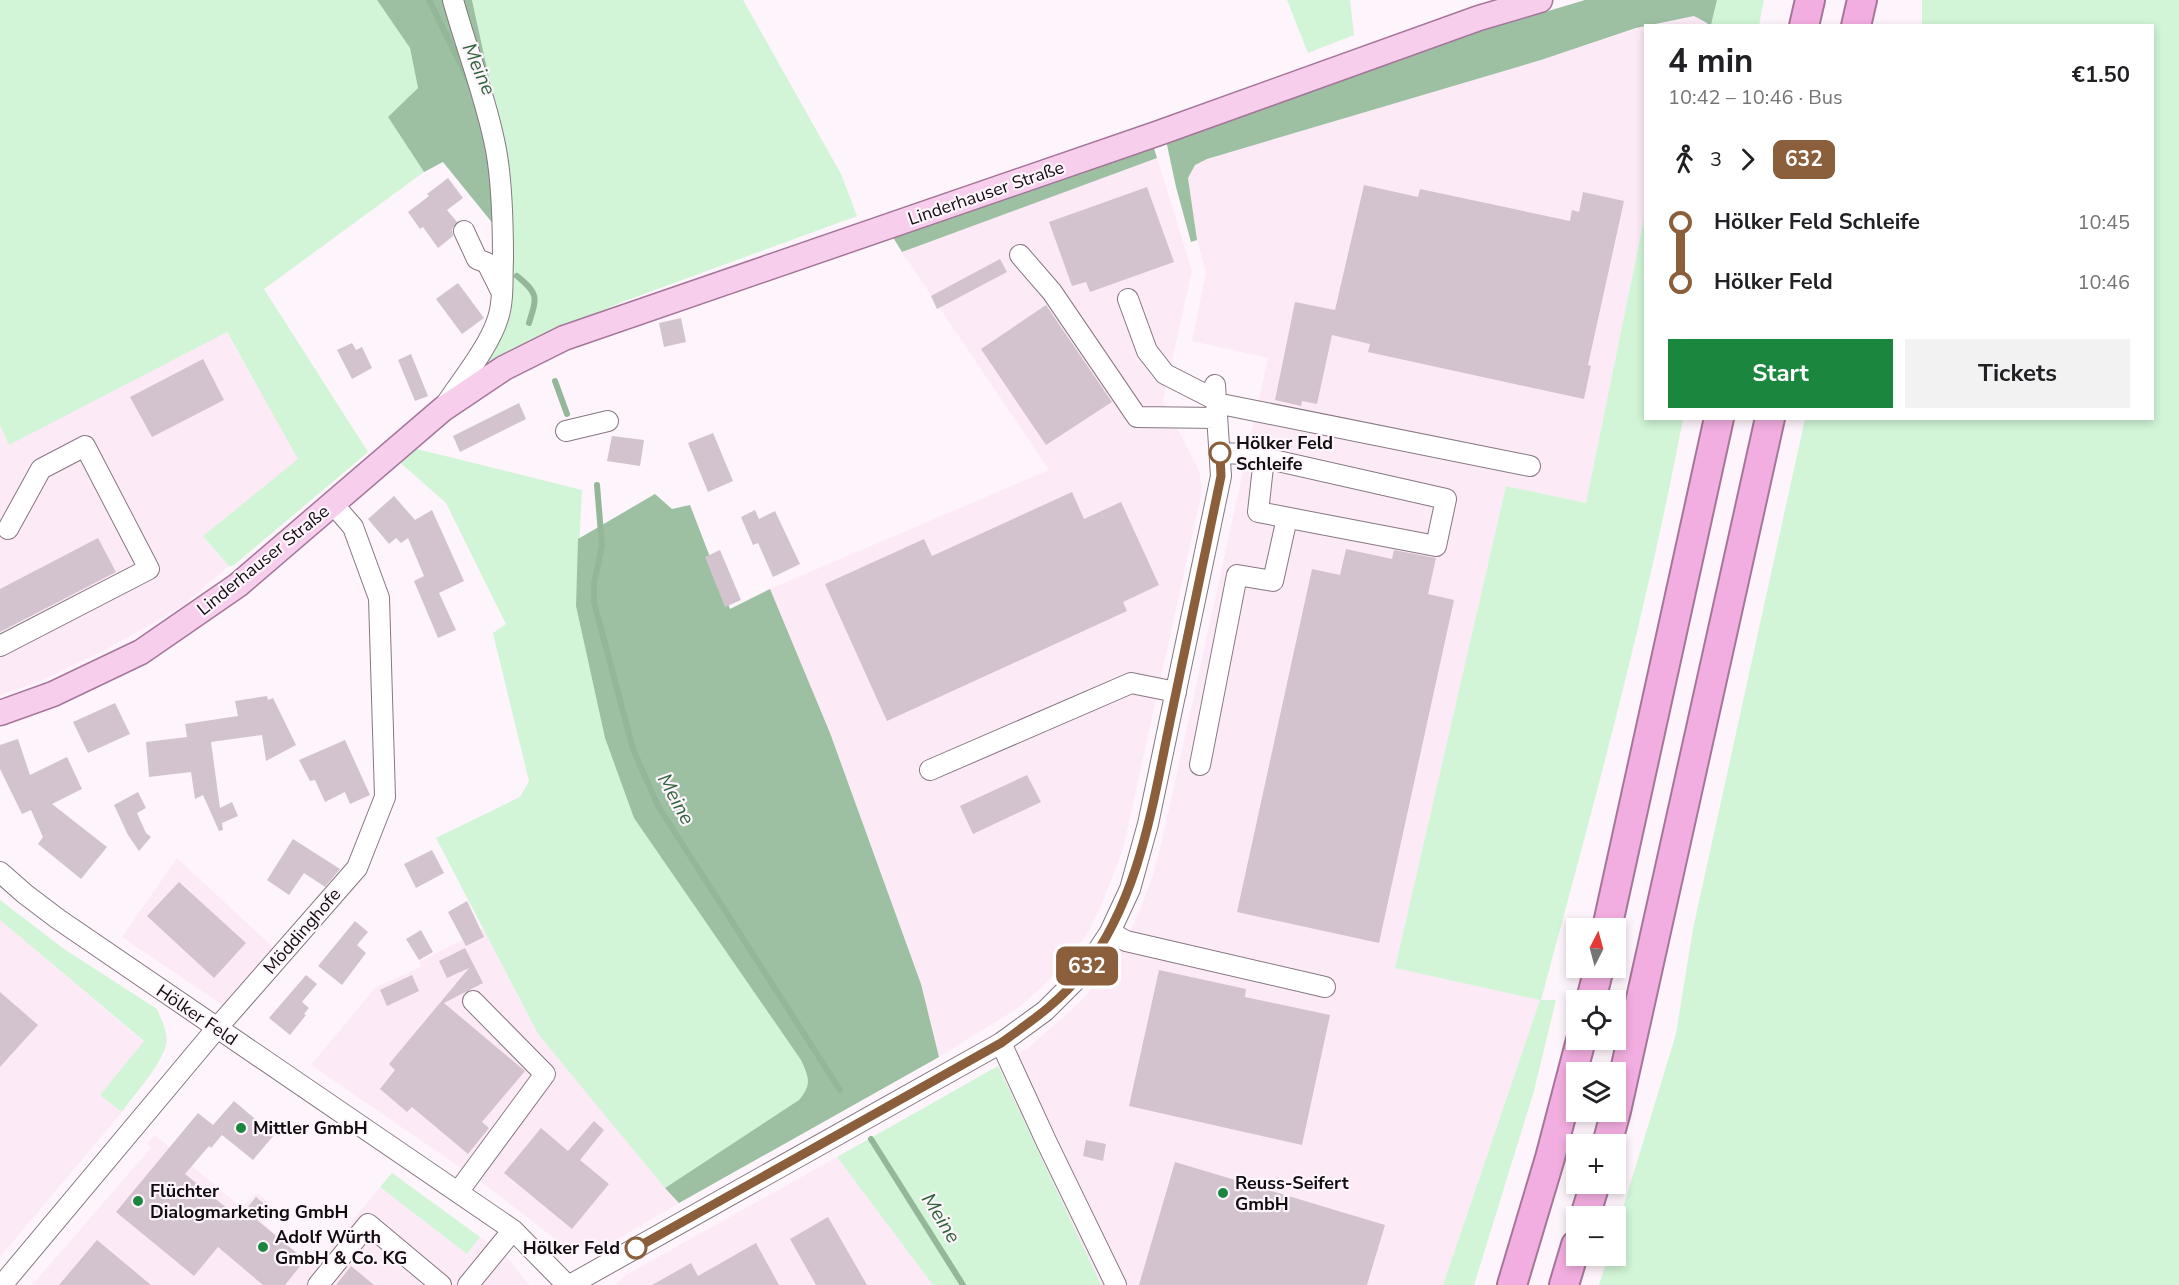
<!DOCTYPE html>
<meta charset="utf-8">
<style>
:root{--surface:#fff;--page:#f2f2f2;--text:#202124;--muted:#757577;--accent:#1b873e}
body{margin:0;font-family:"Nunito Sans",sans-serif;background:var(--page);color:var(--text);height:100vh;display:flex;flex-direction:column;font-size:22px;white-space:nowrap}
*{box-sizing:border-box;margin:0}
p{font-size:20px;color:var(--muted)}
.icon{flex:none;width:33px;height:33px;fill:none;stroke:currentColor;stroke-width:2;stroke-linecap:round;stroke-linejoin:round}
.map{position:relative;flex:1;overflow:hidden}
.sheet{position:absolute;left:1644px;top:24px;width:510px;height:396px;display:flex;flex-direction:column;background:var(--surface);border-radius:0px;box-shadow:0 3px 9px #0003}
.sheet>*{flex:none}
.badge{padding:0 12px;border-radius:9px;font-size:21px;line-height:39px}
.needle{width:39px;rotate:6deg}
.tools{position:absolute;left:1566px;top:918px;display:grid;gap:12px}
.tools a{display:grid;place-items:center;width:60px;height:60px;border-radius:0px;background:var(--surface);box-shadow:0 3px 9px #0003;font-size:30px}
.map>.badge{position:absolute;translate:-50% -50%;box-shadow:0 0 0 3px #fff}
.legs{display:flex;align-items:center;gap:9px;height:66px;padding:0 24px;font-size:20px}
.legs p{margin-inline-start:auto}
.head{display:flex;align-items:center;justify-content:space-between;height:102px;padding:0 24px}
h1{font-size:33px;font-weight:700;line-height:45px}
.action{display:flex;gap:12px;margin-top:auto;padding:12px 24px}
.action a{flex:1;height:69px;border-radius:0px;background:var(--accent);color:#fff;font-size:24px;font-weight:700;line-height:69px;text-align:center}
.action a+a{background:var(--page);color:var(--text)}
ul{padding:0 24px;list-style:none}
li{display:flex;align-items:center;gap:21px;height:60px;font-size:22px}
li i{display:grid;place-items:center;width:9px;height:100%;margin:0 8px;background:currentColor}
li i::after{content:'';width:15px;height:15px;margin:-8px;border:4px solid;border-radius:50%;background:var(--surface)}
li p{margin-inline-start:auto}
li:first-child i{background:linear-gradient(#0000 50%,currentColor 0)}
li:last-child i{background:linear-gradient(currentColor 50%,#0000 0)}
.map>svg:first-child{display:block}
.built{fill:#fdeaf7}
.green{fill:#d1f5d6}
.forest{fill:#9cc0a1}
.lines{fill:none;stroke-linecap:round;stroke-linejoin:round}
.stream{stroke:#93b798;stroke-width:6}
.building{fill:#d3c3cf}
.minor-casing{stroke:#867781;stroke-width:22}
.major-casing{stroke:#a47698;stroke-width:27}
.highway-casing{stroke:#a47698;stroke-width:32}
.minor{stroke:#fff;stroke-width:20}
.major{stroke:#f8ceed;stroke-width:24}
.highway{stroke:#f3aee1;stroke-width:28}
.line-1-casing{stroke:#fff;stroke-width:14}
.line-1{stroke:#8b5e3c;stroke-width:9}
.stop-1-dot{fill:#fff;stroke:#8b5e3c;stroke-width:3}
.poi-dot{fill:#1b873e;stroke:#fef4fb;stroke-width:2}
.labels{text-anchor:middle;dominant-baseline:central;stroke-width:4.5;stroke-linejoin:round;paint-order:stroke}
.street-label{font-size:18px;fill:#120d11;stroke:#fef4fb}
.stop-label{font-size:18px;font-weight:bold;fill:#120d11;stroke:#fef4fb;text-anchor:start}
.poi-label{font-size:18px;font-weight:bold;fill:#120d11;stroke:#fef4fb;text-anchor:start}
.water-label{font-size:20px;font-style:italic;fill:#2f643a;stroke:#fef4fb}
</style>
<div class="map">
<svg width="2179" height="1285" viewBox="0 0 2179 1285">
<rect width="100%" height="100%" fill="#fef4fb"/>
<!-- built -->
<path class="built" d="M1695 16 1707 23 1708 25 1647 26Z
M1645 26V214L1586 503 1506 486 1395 968 1540 1000 1443 1285H1101L998 1066 1028 1048 1080 1002 1100 979 1120 949 1139 913 1153 875 1162 841 1268 358 1192 341 1206 272 1197 240 1188 178 1195 165 1207 159 1541 60Z
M1157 158 1192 271 1163 401 1199 470 1202 491 1123 849 1101 906 1088 933 1068 961 1041 988 1018 1008 939 1057 921 984 830 733 770 589 1049 470 902 252Z
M226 332 299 459 203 536 229 566 181 607 105 650 41 681 0 695V425L9 444Z
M177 858 277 951 227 1008 122 937Z
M0 920 144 1042 100 1095 122 1112 0 1257Z
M483 929 538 1034 679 1203 620 1238 591 1250 572 1248 554 1238 480 1181 311 1065 376 987 421 967 419 962Z
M155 1135 241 1207 257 1193 272 1205 262 1222 314 1267 380 1187 467 1254 480 1237 504 1253 529 1285H32L151 1148 147 1144Z
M837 1157 933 1285H616L624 1276Z"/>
<!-- green -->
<path class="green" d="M0 0H377L410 48 418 88 388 117 424 172 264 289 368 452 233 566H229L203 536 298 459 227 332 9 445 0 425Z
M472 0H743L841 174 857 216 622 302 556 332 465 382 492 348 496 110Z
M1287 0H1350L1354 35 1308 53Z
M1717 0H1764L1759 25 1711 26Z
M1922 0H2179V1285H1599L1608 1256H1616V1231L1676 1034 1693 929 1805 419 2152 418V26L1922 25Z
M1645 214 1646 418 1683 419C1646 615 1593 807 1541 1000H1556L1534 1091 1474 1285H1443L1540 1000 1395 968 1506 486 1586 503Z
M409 447 582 490 576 606 605 738 634 817 801 1060C809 1078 812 1084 799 1100L665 1188 538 1034 436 838 520 797 529 781 493 633 506 624 446 503 395 458Z
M0 900 64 949 157 1009C161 1019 169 1034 166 1045 160 1067 135 1093 122 1112L100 1095 144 1041 0 920Z
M998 1066 1101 1285H933L837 1157Z
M392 1173 480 1237 467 1254 380 1187Z"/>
<!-- forest -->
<path class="forest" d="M377 0H472L496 110 487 141 494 225 443 162 424 172 388 117 418 88 410 48Z
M1585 0H1717L1711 25H1708L1707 23 1694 16 1636 28 1541 60 1207 159 1195 165 1188 178 1197 240 1191 242 1176 187 1166 140 1481 31Z
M1153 145 1157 158 902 252 891 234Z
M655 494 672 509 690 505 730 609 770 589 830 733 921 984 939 1057 679 1203 665 1188 799 1100C812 1084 809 1078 801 1060L634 818 605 738 576 606 578 539Z"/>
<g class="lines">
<!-- stream -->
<path class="stream" d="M429 0 470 83
M517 276C539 294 537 297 529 323
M555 381 567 414
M597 485 602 546 594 584V602L633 749 658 806 840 1090
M871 1139 963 1285"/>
</g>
<!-- building -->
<path class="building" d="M448 178 463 198 447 210 457 222 452 229 453 236 438 248 423 227 420 229 408 212 429 196 427 194Z
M1364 185 1418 197 1420 189 1570 221 1572 210 1579 212 1583 192 1624 201 1588 365 1591 366 1584 399 1368 352 1370 344 1332 335 1317 404 1302 401 1301 406 1275 400 1295 302 1335 310Z
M1147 187 1174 262 1090 292 1086 282 1072 286 1049 222Z
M1000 259 1007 272 937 309 931 296Z
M458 283 484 318 462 334 436 299Z
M1046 305 1112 402 1046 445 981 349Z
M681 318 686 342 664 347 659 323Z
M352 343 356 350 362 347 372 368 352 379 337 350Z
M411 354 428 396 415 401 398 360Z
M203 359 224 400 152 437 130 397Z
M519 403 526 419 460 452 453 436Z
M713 433 733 481 708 492 688 443Z
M612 436 644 440 640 466 607 461Z
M1072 492 1084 519 1121 502 1159 585 1123 602 1127 611 887 721 825 584 924 539 932 556Z
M394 496 415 520 432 510 464 581 439 593 456 630 438 638 414 581 424 576 408 538 401 543 396 538 389 544 368 519Z
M755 510 759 519 775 511 800 564 773 577 758 543 753 545 741 517Z
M98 538 116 572 0 632V589Z
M1346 549 1392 559 1394 550 1436 558 1428 594 1454 600 1379 943 1237 912 1312 569 1340 575Z
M720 550 741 600 725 607 705 557Z
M267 696 268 700 273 698 296 745 266 761 262 735 211 742 220 808 232 802 238 816 222 823 223 830 219 831 203 795 195 799 191 772 149 777 146 742 187 737 185 724 238 716 235 701Z
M115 703 130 734 88 753 73 722Z
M18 739 30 775 67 757 82 789 52 804 107 847 81 879 38 844 43 837 31 810 22 814 0 769V745Z
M345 740 370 795 350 804 345 792 325 802 315 780 310 781 299 760Z
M1027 775 1041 802 973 834 960 806Z
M138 792 146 808 137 813 146 833 151 837 139 851 128 835 114 805Z
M293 839 340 869 325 887 304 873 289 895 267 880Z
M432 850 444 873 416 888 404 864Z
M179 882 246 943 214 978 147 916Z
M467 901 484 937 466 946 448 912Z
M355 921 368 932 357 945 366 953 342 985 318 966Z
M421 930 433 952 419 960 406 939Z
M465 948 483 983 444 1003 525 1071 482 1122 489 1128 468 1154 412 1107 407 1112 380 1089 395 1070 389 1064 469 968 447 978 439 961Z
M1159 970 1246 989 1245 997 1330 1015 1302 1145 1129 1106Z
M306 975 317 984 302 1002 309 1008 304 1014 306 1015 290 1035 269 1018Z
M412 975 419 991 387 1006 380 990Z
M0 992 38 1025 0 1067Z
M234 1101 274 1135 253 1160 222 1135 211 1148 209 1146 185 1174 239 1218 256 1197 268 1207 257 1220 305 1260 285 1285H263L218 1247 194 1276 116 1212 198 1113 213 1125Z
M594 1121 604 1130 580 1160 609 1184 572 1229 504 1173 541 1128 568 1151Z
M1086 1140 1106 1144 1103 1161 1083 1156Z
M1175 1162 1385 1225 1367 1285H1139Z
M828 1217 867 1285H816L790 1239Z
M97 1240 151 1285H59Z
M756 1243 779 1285H652L691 1263 698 1276Z
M351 1266 374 1285H336Z"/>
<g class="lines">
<!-- minor casing -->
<g class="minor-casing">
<path id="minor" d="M464 231 477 259 487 263 501 291
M1020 255 1052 292 1137 417 1217 418
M1128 299 1147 351 1165 374 1216 400
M1216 403 1530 466
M446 404C462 380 490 345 498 318 504 300 502 278 503 259 503 225 502 174 494 140 484 93 466 47 453 0
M566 431 608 421
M1220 453 1247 454 1446 499 1436 546 1258 512 1264 458
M0 646 149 569 85 446 41 469 8 529
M1200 765 1237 575 1273 581 1287 518
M930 770 1131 683 1176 692
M0 872 25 894 58 919 513 1230 567 1285
M1110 932 1126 941 1325 987
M1001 1043 1047 1143 1116 1285
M458 1192 545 1074 473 1001
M2 1285 217 1028 357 868 385 797 379 598 353 527 333 504
M318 1285 368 1224 441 1285
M468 1285 513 1230
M570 1285 1001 1043 1045 1011 1083 973 1110 932 1130 889 1148 824 1221 476 1215 385"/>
</g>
<!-- major casing -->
<g class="major-casing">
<path id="major" d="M0 713 53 694 141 652 238 585 443 409 504 368 564 338 1156 134 1479 18 1540 0"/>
</g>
<!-- highway casing -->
<g class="highway-casing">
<path id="highway" d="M1804 26 1810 0
M1856 26 1862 0
M1607 928 1719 418
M1591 1000 1599 968
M1607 1144 1616 1111 1770 418
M1585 1216 1595 1184
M1512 1285 1550 1158 1581 1040
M1564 1285 1576 1245"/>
</g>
<!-- minor -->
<use href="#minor" class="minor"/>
<!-- major -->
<use href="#major" class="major"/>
<!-- highway -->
<use href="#highway" class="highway"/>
</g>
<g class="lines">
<!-- line-1 casing -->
<g class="line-1-casing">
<path id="line-1" d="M636 1248 1001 1043C1030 1022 1061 1001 1083 972 1141 897 1153 801 1172 712 1188 633 1205 555 1221 476L1220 453"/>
</g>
<!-- line-1 -->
<use href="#line-1" class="line-1"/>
</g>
<!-- markers -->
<g class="stop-1-dot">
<circle cx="1220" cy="453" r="10"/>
<circle cx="636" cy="1248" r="10"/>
</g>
<g class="poi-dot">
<circle cx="241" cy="1128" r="6"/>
<circle cx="1223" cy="1193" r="6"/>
<circle cx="138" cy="1201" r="6"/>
<circle cx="263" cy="1247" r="6"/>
</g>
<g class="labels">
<!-- street labels -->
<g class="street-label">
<text transform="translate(986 193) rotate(-19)">Linderhauser Straße</text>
<text transform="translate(263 560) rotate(-39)">Linderhauser Straße</text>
<text transform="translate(302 931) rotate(-49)">Möddinghofe</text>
<text transform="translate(197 1015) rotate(34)">Hölker Feld</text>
</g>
<!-- stop labels -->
<g class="stop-label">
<text x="1236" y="443">Hölker Feld<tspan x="1236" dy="21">Schleife</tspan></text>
<text x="620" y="1248" text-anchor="end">Hölker Feld</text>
</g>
<!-- poi labels -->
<g class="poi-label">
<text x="253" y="1128">Mittler GmbH</text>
<text x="1235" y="1183">Reuss-Seifert<tspan x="1235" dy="21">GmbH</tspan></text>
<text x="150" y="1191">Flüchter<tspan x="150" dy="21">Dialogmarketing GmbH</tspan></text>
<text x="275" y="1237">Adolf Würth<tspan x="275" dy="21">GmbH &amp; Co. KG</tspan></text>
</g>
<!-- water labels -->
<g class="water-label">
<text transform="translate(479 69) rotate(66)">Meine</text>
<text transform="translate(676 799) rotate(61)">Meine</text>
<text transform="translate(941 1218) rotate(58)">Meine</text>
</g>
</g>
</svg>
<div class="tools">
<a><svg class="needle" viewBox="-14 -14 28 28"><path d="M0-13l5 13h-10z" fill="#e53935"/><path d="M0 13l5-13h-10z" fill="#757577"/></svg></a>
<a><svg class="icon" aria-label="locate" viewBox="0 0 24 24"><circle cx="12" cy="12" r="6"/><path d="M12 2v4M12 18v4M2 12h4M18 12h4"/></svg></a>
<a><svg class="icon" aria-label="layers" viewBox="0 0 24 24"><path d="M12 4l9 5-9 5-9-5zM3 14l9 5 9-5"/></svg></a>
<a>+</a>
<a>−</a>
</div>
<b class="badge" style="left:1087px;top:966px;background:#8b5e3c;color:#fff">632</b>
<section class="sheet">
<div class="head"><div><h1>4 min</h1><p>10:42 – 10:46 · Bus</p></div><b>€1.50</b></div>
<div class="legs"><svg class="icon" aria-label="walk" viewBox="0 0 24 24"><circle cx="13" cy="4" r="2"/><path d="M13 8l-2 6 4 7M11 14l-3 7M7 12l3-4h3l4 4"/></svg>3<svg class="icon" aria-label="forward" viewBox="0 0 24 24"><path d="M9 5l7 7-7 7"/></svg><b class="badge" style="background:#8b5e3c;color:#fff">632</b></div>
<ul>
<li><i style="color:#8b5e3c"></i><b>Hölker Feld Schleife</b><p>10:45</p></li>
<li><i style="color:#8b5e3c"></i><b>Hölker Feld</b><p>10:46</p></li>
</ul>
<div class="action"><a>Start</a><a>Tickets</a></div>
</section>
</div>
